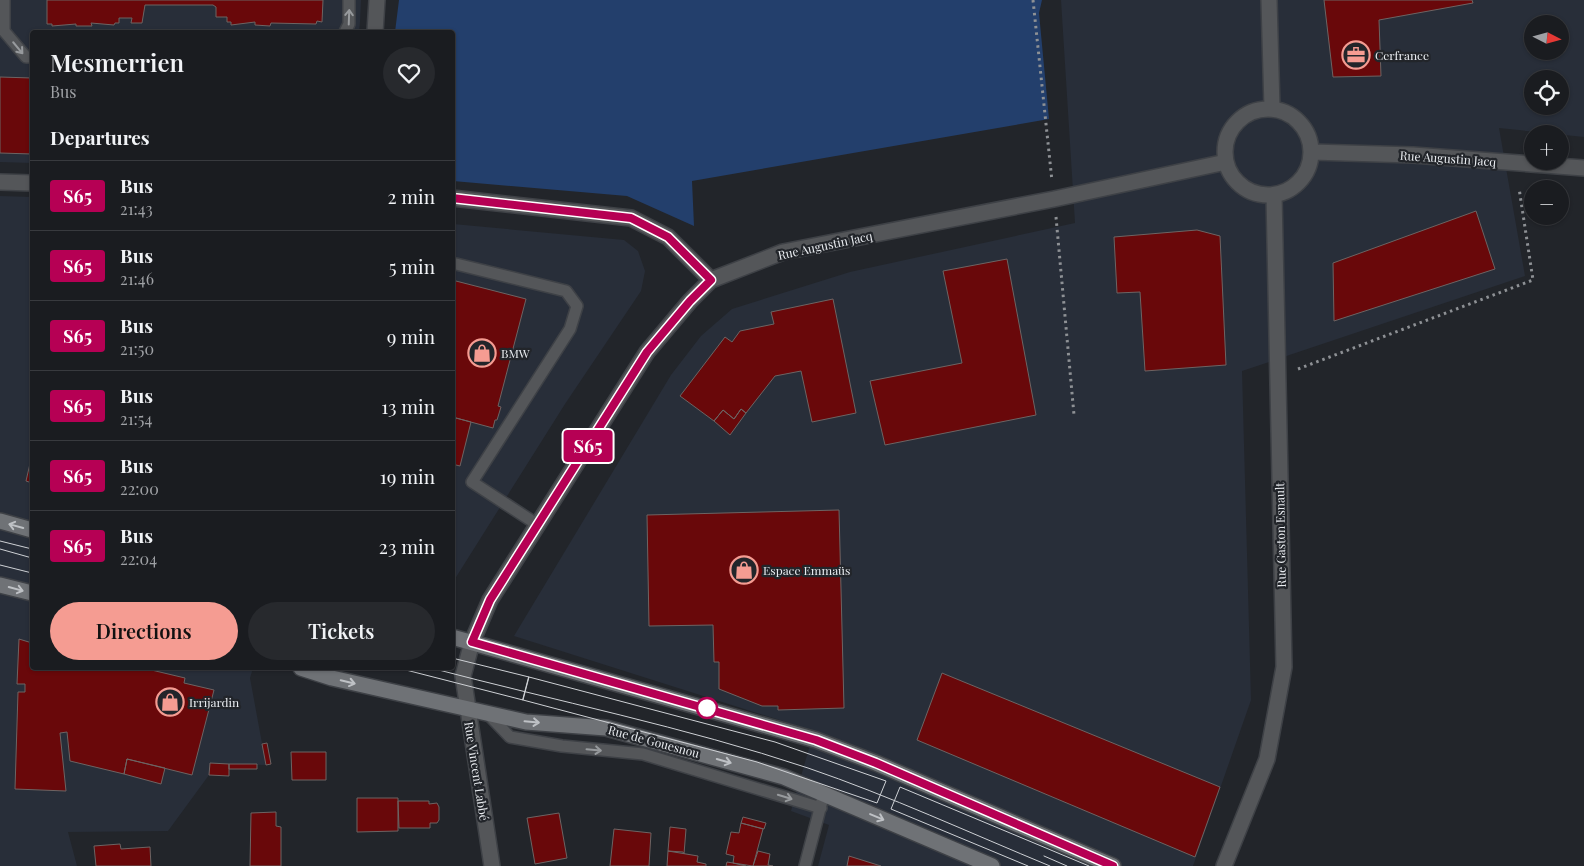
<!DOCTYPE html>
<meta charset="utf-8">
<style>
:root{--surface:#1a1c20;--page:#27292d;--text:#f1f3f6;--muted:#9fa1a5;--line:#383a3e;--accent:#f59c92}
body{margin:0;font-family:"Playfair Display",serif;background:var(--page);color:var(--text);height:100vh;display:flex;flex-direction:column;font-size:19px;white-space:nowrap}
*{box-sizing:border-box;margin:0}
p{font-size:16px;color:var(--muted)}
.icon{flex:none;width:28px;height:28px;fill:none;stroke:currentColor;stroke-width:2;stroke-linecap:round;stroke-linejoin:round}
.map{position:relative;flex:1;overflow:hidden}
.side{position:absolute;left:30px;top:30px;width:425px;height:640px;display:flex;flex-direction:column;background:var(--surface);border-radius:5px;box-shadow:0 1px 4px #0004,0 0 0 1px var(--line)}
.side>*{flex:none}
.badge{padding:0 10px;border-radius:4px;font-size:18px;line-height:32px}
.needle{width:32px;rotate:96deg}
.controls{position:absolute;left:1524px;top:15px;display:grid;gap:10px}
.controls a{display:grid;place-items:center;width:45px;height:45px;border-radius:50%;background:var(--surface);box-shadow:0 1px 4px #0004,0 0 0 1px var(--line);font-size:25px}
.map>.badge{position:absolute;translate:-50% -50%;box-shadow:0 0 0 2px #fff}
h2{padding:0 20px;font-size:19px;line-height:45px}
.round{display:grid;place-items:center;flex:none;width:52px;height:52px;border-radius:26px;background:var(--page)}
.overview{display:flex;align-items:center;justify-content:space-between;height:85px;padding:0 20px}
h1{font-size:24px;font-weight:600;line-height:38px}
.primary-button{display:flex;gap:10px;margin-top:auto;padding:10px 20px}
.primary-button a{flex:1;height:58px;border-radius:30px;background:var(--accent);color:#111;font-size:20px;font-weight:600;line-height:58px;text-align:center}
.primary-button a+a{background:var(--page);color:var(--text)}
ul{padding:0;list-style:none}
li{display:flex;align-items:center;gap:15px;height:70px;padding:0 20px;border-top:1px solid var(--line)}
li div{flex:1}
li b{display:block;font-size:19px}
li em{font-style:normal}
li .badge{min-width:55px;font-weight:700;text-align:center}
.map>svg:first-child{display:block}
.built{fill:#282e39;fill-rule:evenodd}
.green{fill:#233f6c}
.building{fill:#69080a;stroke:#6d6463}
.lines{fill:none;stroke-linecap:round;stroke-linejoin:round}
.lane-casing{stroke:#3e4146;stroke-width:14}
.street-casing{stroke:#3e4146;stroke-width:18}
.secondary-casing{stroke:#3e4146;stroke-width:18}
.path{stroke:#8e9195;stroke-width:3;stroke-dasharray:2.5 4;stroke-linecap:butt}
.lane{stroke:#545659;stroke-width:11}
.street{stroke:#545659;stroke-width:15}
.secondary{stroke:#6f7276;stroke-width:15}
.tram{stroke:#ced1d5;stroke-width:1}
.oneway{stroke:#979a9d}
.oneway2{stroke:#bec1c5}
.line-casing{stroke:#fff;stroke-width:11}
.line{stroke:#b60054;stroke-width:8}
.stop-dot{fill:#fff;stroke:#b60054;stroke-width:2.5}
.labels{text-anchor:middle;dominant-baseline:central;stroke-width:4.5;stroke-linejoin:round;paint-order:stroke}
.poi-label{font-size:12px;fill:#e9ecf0;stroke:#22252a;text-anchor:start}
.street-label{font-size:12px;fill:#e9ecf0;stroke:#22252a}
</style>
<div class="map">
<svg width="1584" height="866" viewBox="0 0 1584 866">
<rect width="100%" height="100%" fill="#22252a"/>
<!-- built -->
<path class="built" d="M0 0H361L360 22 359 32H32V163L0 162Z
M1061 0H1584V137L1499 128 1525 276 1242 371 1251 700 1193 866H818L829 825 791 811 814 731 514 636 671 375 701 336 732 309 850 272 1075 223ZM1532 24H1560V51H1532ZM1532 79H1560V106H1532Z
M0 196 32 197V668H253L250 678 266 765 210 764 209 775 168 831 68 832 77 866H0Z
M453 224 624 240 638 251 645 271 641 291 565 404 453 582Z"/>
<!-- green -->
<path class="green" d="M399 0H1042L1039 13 1049 119 692 181 694 226 627 196 453 181 452 32H395Z"/>
<!-- building -->
<path class="building" d="M47 0H323L322 22 317 21 316 24 271 23 270 26 255 25V22L231 25V22H227V17H216V7L213 5H145L142 23H131L132 18H119V23H115L114 25 91 23 92 26H76V24L52 26V24H47Z
M1324 0H1472L1473 3 1379 20 1381 76 1333 77Z
M0 77 32 78V154L0 153Z
M1476 211 1495 269 1334 321 1333 263Z
M1197 230 1220 236 1226 365 1145 371 1140 292 1117 293 1114 237Z
M1007 259 1036 415 885 445 870 381 962 363 943 271Z
M452 280 526 299 498 406 501 407 497 420H495L493 428 456 418 452 431Z
M833 299 856 413 812 422 801 371 775 376 746 413 741 409 734 419 723 410 714 421 680 396 725 337 732 342 740 331 774 324 771 312Z
M741 409 746 413 730 435 714 421 723 410 734 419Z
M456 418 471 422 460 466 452 464V431Z
M32 455V483L26 481Z
M839 510 844 708 778 710V706H762L719 689V662H714L713 625 649 626 647 515Z
M19 639 32 643V668H143L185 678 184 683 214 690 192 775 127 759 124 774 70 761 67 732 60 733 66 791 15 789 18 692H25V684H17Z
M942 673 1220 787 1195 857 917 740Z
M267 743 271 764 266 765 262 744Z
M291 752H326V780H292Z
M127 759 165 768 161 784 124 774Z
M210 763 229 764V776L209 775Z
M229 764H257V769H229Z
M357 798H398V831L357 832Z
M398 801H429V804L437 803 439 807V820L437 823H430V828H399Z
M276 812V826L281 827V866H250L251 813Z
M559 813 567 858 535 864 527 818Z
M743 817 766 823 764 829 741 823Z
M741 823 763 829 753 866 733 863 734 856 726 854 731 832 739 833Z
M670 827 686 829 684 854 683 852 668 851Z
M614 829 651 833 649 866H610Z
M120 844 121 849 150 847 151 866H96L94 846Z
M668 851 698 856 697 862 706 864V866H667Z
M758 851 770 854 768 865 773 866H753Z
M849 856 881 866H847Z
M727 862 733 863 746 866H726Z"/>
<g class="lines">
<!-- lane casing -->
<g class="lane-casing">
<path id="lane" d="M4 0V31L26 57H32
M345 32 349 24V0
M452 263 566 291 577 306 570 329 472 482 538 525
M487 713 510 737 562 746 643 754 821 808
M805 866 822 801"/>
</g>
<!-- street casing -->
<g class="street-casing">
<path id="street" d="M1269 0 1272 108
M375 32 377 0
M1225 152a43 43 0 1 1 86 0a43 43 0 1 1-86 0Z
M1312 152 1413 155 1584 168
M0 182 32 183
M452 198 631 218 668 237 711 280
M492 866 463 676 472 642 490 600 647 352 690 301 711 280 783 252 1054 199 1226 162
M1224 866 1267 759 1284 667 1274 195"/>
</g>
<!-- secondary casing -->
<g class="secondary-casing">
<path id="secondary" d="M0 521 32 530
M0 585 32 593
M452 637 816 740 876 763 1113 866
M301 668 332 678 526 722 606 728 784 777 992 866"/>
</g>
<!-- path -->
<path class="path" d="M1033 0 1052 181
M1056 217 1074 415
M1298 369 1533 280 1519 188"/>
<!-- lane -->
<use href="#lane" class="lane"/>
<!-- street -->
<use href="#street" class="street"/>
<!-- secondary -->
<use href="#secondary" class="secondary"/>
<!-- tram -->
<path class="tram" d="M0 541 32 549
M0 549 32 558
M0 565 32 573
M397 668 406 670 407 668 406 670 523 700 529 677 452 658
M431 668C556 701 685 727 808 768 890 796 970 833 1050 866
M529 677 775 742 886 781 877 803 757 762 523 700Z
M1044 856 1067 866
M1028 866 891 809 900 787 1089 866"/>
</g>
<!-- one-way arrows -->
<defs><path id="oneway-shaft" d="M-6 0H5M1.5-3L5.5 0L1.5 3" fill="none" stroke-width="1.6" stroke-linecap="round" stroke-linejoin="round" transform="scale(1.25)"/></defs>
<g class="oneway">
<use href="#oneway-shaft" transform="translate(349 17) rotate(-88)"/>
<use href="#oneway-shaft" transform="translate(18 48) rotate(50)"/>
<use href="#oneway-shaft" transform="translate(594 750) rotate(5)"/>
<use href="#oneway-shaft" transform="translate(785 797) rotate(17)"/>
</g>
<g class="oneway2">
<use href="#oneway-shaft" transform="translate(16 526) rotate(-165)"/>
<use href="#oneway-shaft" transform="translate(16 589) rotate(15)"/>
<use href="#oneway-shaft" transform="translate(348 682) rotate(13)"/>
<use href="#oneway-shaft" transform="translate(532 722) rotate(5)"/>
<use href="#oneway-shaft" transform="translate(724 761) rotate(16)"/>
<use href="#oneway-shaft" transform="translate(877 817) rotate(23)"/>
</g>
<g class="lines">
<!-- line casing -->
<g class="line-casing">
<path id="line" d="M452 198 631 218 668 237 711 280 690 301 647 352 490 600 472 642 816 740 876 763 1113 866"/>
</g>
<!-- line -->
<use href="#line" class="line"/>
</g>
<!-- icons -->
<defs>
<g id="office-ring" transform="scale(1.4375)"><circle r="9.5" fill="#22252a" stroke="#f59c92" stroke-width="1.5"/><path d="M-6-3h4V-5.5h4V-3h4V5H-6ZM-1-4.5V-3h2v-1.5ZM-6 0V1H6V0Z" fill="#f59c92"/></g>
<g id="shop-ring" transform="scale(1.4375)"><circle r="9.5" fill="#22252a" stroke="#f59c92" stroke-width="1.5"/><path d="M-5-2.5h2.3a2.7 3.5 0 0 1 5.4 0H5L5.5 6h-11ZM-1.5-2.5h3a1.5 2.3 0 0 0-3 0Z" fill="#f59c92"/></g>
</defs>
<g fill-rule="evenodd">
<use href="#office-ring" x="1356" y="55"/>
<use href="#shop-ring" x="482" y="353"/>
<use href="#shop-ring" x="744" y="570"/>
<use href="#shop-ring" x="170" y="702"/>
</g>
<!-- markers -->
<circle class="stop-dot" cx="707" cy="708" r="10"/>
<g class="labels">
<!-- poi labels -->
<g class="poi-label">
<text x="1375" y="55">Cerfrance</text>
<text x="501" y="353">BMW</text>
<text x="763" y="570">Espace Emmaüs</text>
<text x="189" y="702">Irrijardin</text>
</g>
<!-- street labels -->
<g class="street-label">
<text transform="translate(1448 158) rotate(4)">Rue Augustin Jacq</text>
<text transform="translate(825 245) rotate(-12)">Rue Augustin Jacq</text>
<text transform="translate(1280 535) rotate(-91)">Rue Gaston Esnault</text>
<text transform="translate(654 741) rotate(15)">Rue de Gouesnou</text>
<text transform="translate(477 771) rotate(81)">Rue Vincent Labbé</text>
</g>
</g>
</svg>
<div class="controls">
<a><svg class="needle" viewBox="-14 -14 28 28"><path d="M0-13l5 13h-10z" fill="#e53935"/><path d="M0 13l5-13h-10z" fill="#9fa1a5"/></svg></a>
<a><svg class="icon" aria-label="locate" viewBox="0 0 24 24"><circle cx="12" cy="12" r="6"/><path d="M12 2v4M12 18v4M2 12h4M18 12h4"/></svg></a>
<a>+</a>
<a>−</a>
</div>
<b class="badge" style="left:588px;top:446px;background:#b60054;color:#fff">S65</b>
<section class="side">
<div class="overview"><div><h1>Mesmerrien</h1><p>Bus</p></div><a class="round"><svg class="icon" aria-label="heart" viewBox="0 0 24 24"><path d="M12 20l-8-8c-3-5 5-10 8-4 3-6 11-1 8 4z"/></svg></a></div>
<h2>Departures</h2>
<ul>
<li><span class="badge" style="background:#b60054;color:#fff">S65</span><div><b>Bus</b><p>21:43</p></div><em>2 min</em></li>
<li><span class="badge" style="background:#b60054;color:#fff">S65</span><div><b>Bus</b><p>21:46</p></div><em>5 min</em></li>
<li><span class="badge" style="background:#b60054;color:#fff">S65</span><div><b>Bus</b><p>21:50</p></div><em>9 min</em></li>
<li><span class="badge" style="background:#b60054;color:#fff">S65</span><div><b>Bus</b><p>21:54</p></div><em>13 min</em></li>
<li><span class="badge" style="background:#b60054;color:#fff">S65</span><div><b>Bus</b><p>22:00</p></div><em>19 min</em></li>
<li><span class="badge" style="background:#b60054;color:#fff">S65</span><div><b>Bus</b><p>22:04</p></div><em>23 min</em></li>
</ul>
<div class="primary-button"><a>Directions</a><a>Tickets</a></div>
</section>
</div>
